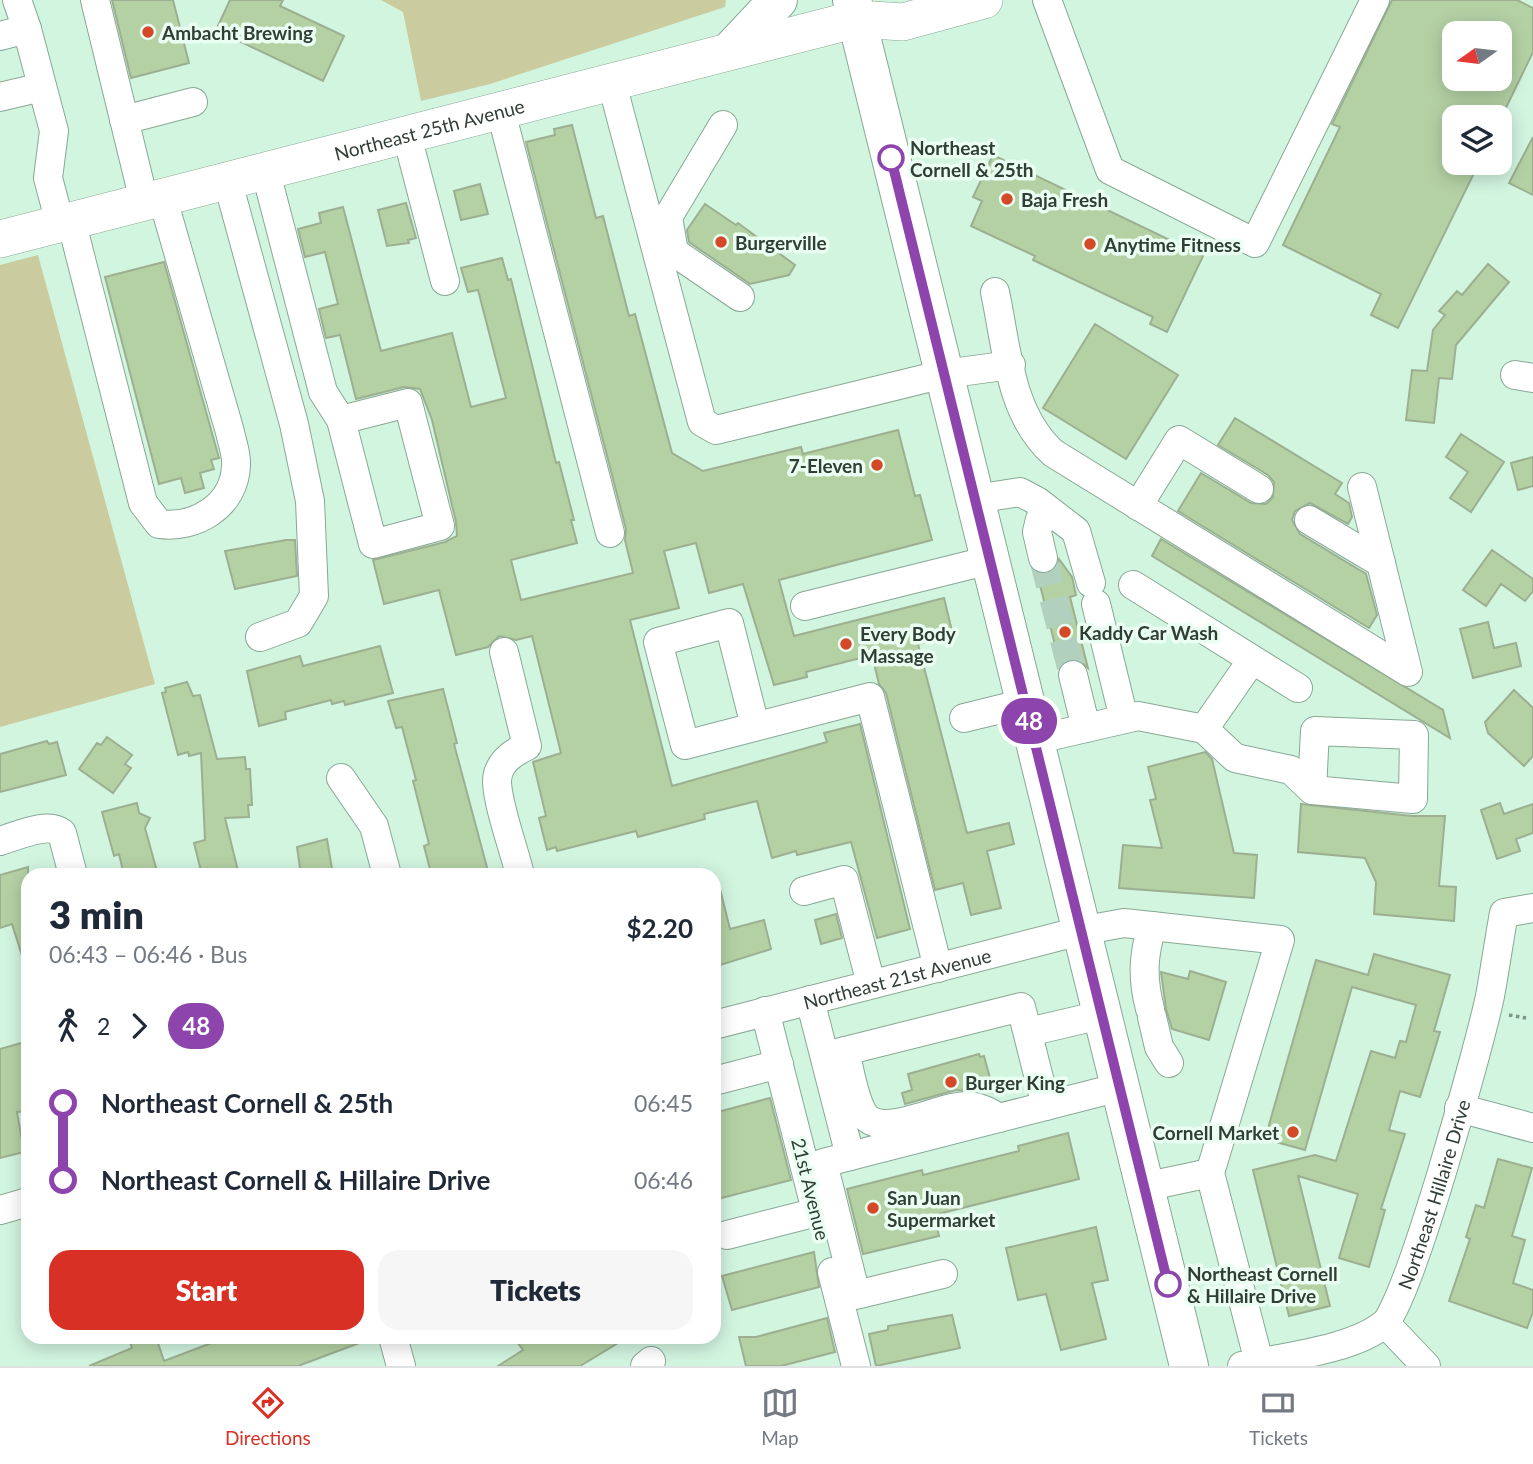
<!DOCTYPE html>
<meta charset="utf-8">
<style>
:root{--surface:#fff;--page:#f6f6f7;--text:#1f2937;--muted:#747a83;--line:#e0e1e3;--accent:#d93025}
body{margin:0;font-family:Lato,sans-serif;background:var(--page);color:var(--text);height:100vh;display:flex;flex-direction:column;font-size:26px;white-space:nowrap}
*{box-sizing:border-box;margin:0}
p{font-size:23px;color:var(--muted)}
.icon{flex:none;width:38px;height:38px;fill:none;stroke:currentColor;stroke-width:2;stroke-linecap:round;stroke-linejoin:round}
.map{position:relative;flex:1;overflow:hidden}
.sheet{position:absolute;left:21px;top:868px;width:700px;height:476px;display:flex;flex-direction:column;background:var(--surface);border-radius:21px;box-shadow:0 4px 18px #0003}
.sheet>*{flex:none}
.badge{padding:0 14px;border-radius:23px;font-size:24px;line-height:46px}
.needle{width:46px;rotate:256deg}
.controls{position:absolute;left:1442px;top:21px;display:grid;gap:14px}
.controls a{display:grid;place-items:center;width:70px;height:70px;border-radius:14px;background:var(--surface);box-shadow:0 4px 18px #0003;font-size:35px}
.map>.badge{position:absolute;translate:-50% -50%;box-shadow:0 0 0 4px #fff}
.legs{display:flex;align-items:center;gap:10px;height:77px;padding:0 28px;font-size:23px}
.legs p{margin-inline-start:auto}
.summary{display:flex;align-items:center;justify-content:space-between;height:119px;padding:0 28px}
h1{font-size:38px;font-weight:800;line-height:52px}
.primary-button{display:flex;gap:14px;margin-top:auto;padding:14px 28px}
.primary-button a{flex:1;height:80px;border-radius:21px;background:var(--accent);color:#fff;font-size:28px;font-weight:800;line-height:80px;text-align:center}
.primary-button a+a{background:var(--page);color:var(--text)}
ul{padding:0 28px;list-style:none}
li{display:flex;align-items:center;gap:24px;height:77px;font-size:26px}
li i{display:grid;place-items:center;width:10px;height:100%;margin:0 9px;background:currentColor}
li i::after{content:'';width:18px;height:18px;margin:-9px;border:5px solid;border-radius:50%;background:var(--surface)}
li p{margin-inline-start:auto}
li:first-child i{background:linear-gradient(#0000 50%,currentColor 0)}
li:last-child i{background:linear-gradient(currentColor 50%,#0000 0)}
.dock{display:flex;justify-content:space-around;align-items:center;height:98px;border-top:2px solid var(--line);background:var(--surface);font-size:19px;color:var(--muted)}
.dock a{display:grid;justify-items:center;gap:4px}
.dock .active{color:var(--accent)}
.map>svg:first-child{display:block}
.green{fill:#cacb9e}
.building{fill:#b4d1a4;stroke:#9caf91;stroke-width:2;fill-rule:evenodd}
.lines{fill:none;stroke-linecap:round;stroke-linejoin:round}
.minor-tunnel{stroke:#b2d0be;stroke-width:28;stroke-dasharray:28 14;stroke-linecap:butt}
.minor-casing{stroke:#88a895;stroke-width:30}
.major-casing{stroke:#88a895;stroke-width:38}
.highway-casing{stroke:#88a895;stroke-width:40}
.path{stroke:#7e9687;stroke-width:3.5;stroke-dasharray:3.5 3.5;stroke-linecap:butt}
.minor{stroke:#fff;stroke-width:28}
.major{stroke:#fff;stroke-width:37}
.highway{stroke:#fff;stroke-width:38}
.line-1-casing{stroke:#fff;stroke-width:16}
.line-1{stroke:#8e44ad;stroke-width:10}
.poi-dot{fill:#d44a29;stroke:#eafff2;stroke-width:2.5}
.stop-1-dot{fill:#fff;stroke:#8e44ad;stroke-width:3.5}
.labels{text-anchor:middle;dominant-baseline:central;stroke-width:7;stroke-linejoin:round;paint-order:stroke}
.poi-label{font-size:19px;font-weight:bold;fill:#303e36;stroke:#eafff2;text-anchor:start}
.street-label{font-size:19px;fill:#303e36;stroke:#eafff2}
.stop-label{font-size:19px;font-weight:bold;fill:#303e36;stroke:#eafff2;text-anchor:start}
</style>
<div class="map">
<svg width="1533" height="1366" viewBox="0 0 1533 1366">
<rect width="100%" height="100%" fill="#d2f5e0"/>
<!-- green -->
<path class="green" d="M381 0H726L725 7 490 84 421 101 403 12Z
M38 255 155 684 0 727V265Z"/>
<!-- building -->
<path class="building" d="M112 0H173L189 63 131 78Z
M230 0H283L280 6 344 36 323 81 216 30Z
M1392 0H1517L1533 8V52L1500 120V117H1454V163H1479L1398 328 1371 315 1381 294 1283 245 1340 127 1332 124ZM1454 33H1500V79H1454Z
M572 125 596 218 603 216 629 316 635 314 672 453 703 471 801 447 803 454 898 430 915 496 920 495 932 540 779 580 794 636 944 598 953 635 918 644 967 833 1009 823 1014 844 987 851 1001 908 971 915 963 883 935 890 886 693 879 684 872 655 806 672 807 677 774 685 743 584 709 593 696 543 664 551 679 608 630 620 672 786 827 742 824 733 860 724 910 929 877 938 851 842 797 855 796 851 772 858 757 801 704 814 705 819 638 837 636 831 557 851 556 847 547 850 539 818 546 816 533 762 561 753 532 636 516 640 499 636 488 647 456 655 439 590 384 604 373 560 445 542 457 536 456 522 432 420 420 389 404 387 356 399 340 335 326 338 319 309 338 304 325 252 305 257 298 229 321 223 319 213 343 207 381 351 452 333 471 407 506 398 478 290 468 292 461 268 502 258 508 280 511 279 556 463 559 462 574 520H571L577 543 511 560 521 600 633 573 625 540 626 529 526 142 555 135 554 129Z
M1533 137V195L1509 183Z
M993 155 1203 256 1167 332 1150 324 1153 317 1033 260 1035 256 971 226 982 201 973 197Z
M480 184 488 214 461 220 454 191Z
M406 203 416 238 408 240 409 243 387 246 378 210Z
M705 204 736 225 738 223 795 265 789 275 750 284 689 242 687 230Z
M164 262 219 458 211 460 214 469 200 473 204 488 185 493 181 478 159 484 105 277Z
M1488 264 1509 282 1456 345 1452 379 1439 378 1434 423 1406 420 1412 370 1427 371 1433 330 1445 315 1439 311 1457 291 1462 295Z
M1095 324 1178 375 1126 459 1043 408Z
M1235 418 1342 483 1335 494 1349 503 1352 517 1348 524 1310 503 1295 511 1292 520 1300 534 1366 574 1377 615 1369 628 1178 511 1201 473 1251 503 1266 504 1273 497 1274 482 1268 475 1218 445Z
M1461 434 1504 462 1471 512 1450 498 1468 472 1446 457Z
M1533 457V486L1518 490 1511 463Z
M1161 539 1443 710 1450 738 1152 556Z
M286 540H295L297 576 235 589 225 551Z
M1492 550 1533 579V591L1525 601 1501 584 1486 606 1463 590Z
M1059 559 1072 577 1076 595 1070 597 1088 668 1077 659H1068L1060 665 1037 573 1046 574 1054 571Z
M1488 622 1494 648 1516 643 1521 666 1473 678 1460 629Z
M380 646 393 693 345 705 344 701 332 704 331 700 285 712 286 719 259 726 247 671 300 656 303 666Z
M187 682 193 696 200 695 217 759 245 757 246 769H250L252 805H248L249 817 225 818 239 875H202L194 843 205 840 201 753 189 756 188 752 178 755 162 693 166 692 165 688Z
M443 689 457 743 454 744 489 875 431 873 424 846 429 844 413 781 416 780 402 727 396 728 388 701Z
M1514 690 1533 708V756L1524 766 1488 733 1485 722Z
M107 737 132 755 125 764 131 768 113 793 79 769 97 743 101 745Z
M47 741 49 744 57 742 66 775 0 792V754Z
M1205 752 1212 759 1234 853 1257 855 1254 898 1119 888 1123 845 1162 848 1150 800 1156 799 1148 767Z
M137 803 139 813 150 818 145 828 158 875H124L119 854 114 856 102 812Z
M1500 803 1504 814 1533 804V833L1516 839 1520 851 1497 859 1481 810Z
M1301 804 1412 816H1445L1439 886 1456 887 1454 921 1374 914 1376 882 1365 858 1298 852Z
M327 839 333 875H301L297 847Z
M28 867V962H24L12 924 0 928V875Z
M720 889 730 929 764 920 771 949 714 967V890Z
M836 914 842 938 821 944 815 920Z
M1374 954 1450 975 1434 1031 1440 1032 1420 1097 1400 1091 1389 1130 1405 1134 1381 1209 1385 1210 1369 1267 1339 1258 1358 1194 1298 1176 1330 1306 1289 1316 1253 1170 1315 1155 1336 1161 1371 1051 1395 1058 1400 1041 1406 1042 1416 1005 1352 987 1305 1150 1265 1139 1316 960 1368 975Z
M1190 971 1226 982 1209 1040 1172 1029 1166 1009 1161 972 1188 979Z
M28 1041V1111L17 1112 24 1152 0 1158V1049Z
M979 1054 980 1057 984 1056 994 1093 956 1090 905 1104 902 1093 912 1090 908 1074Z
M770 1098 791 1180 714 1200V1113Z
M1068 1133 1079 1179 934 1215 939 1236 863 1254 847 1189 922 1170 923 1175 1019 1151 1018 1146Z
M1498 1159 1532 1168 1512 1236 1525 1240 1513 1283 1533 1290V1312L1527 1328 1449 1301 1470 1239 1466 1237 1476 1205 1484 1208Z
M1096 1227 1108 1280 1092 1283 1106 1339 1061 1350 1046 1294 1018 1300 1006 1248Z
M814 1252 819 1287 732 1310 722 1276Z
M952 1315 960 1348 876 1366 869 1334 888 1330V1326Z
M827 1318 835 1352 781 1366H746L739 1337H756Z
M128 1337H156L164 1361 227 1337 370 1339 298 1366H89L132 1348Z
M527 1337H628L580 1366H498L523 1350 518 1343Z"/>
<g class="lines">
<!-- minor-tunnel -->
<path class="minor-tunnel" d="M1043 558 1073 675"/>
<!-- minor casing -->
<g class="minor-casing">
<g id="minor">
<path d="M17 0 27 29"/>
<path d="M95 0 144 201"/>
<path d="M1047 0 1110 170 1255 243 1375 0"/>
<path d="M0 36 27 29 54 131 48 178 60 223"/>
<path d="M611 80 702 422 716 430 944 374 1011 365"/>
<path d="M0 97 42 87"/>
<path d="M500 108 610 533"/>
<path d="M124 120 193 102"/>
<path d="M723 125 668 217 674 252 740 297"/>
<path d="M406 132 445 281"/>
<path d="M265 169 323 392 341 420 373 544 440 526 408 403 341 420"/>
<path d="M227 179 294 424 310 501 314 596 298 623 260 637"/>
<path d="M71 220 143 503 159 524C195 529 235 506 236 465 237 455 232 442 230 432L162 196"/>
<path d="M995 292C1007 348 1009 413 1053 453L1408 672 1362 487"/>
<path d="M1515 375 1533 378"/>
<path d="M975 499 1020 492 1037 501 1076 531 1091 583"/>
<path d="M1138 506 1179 440 1259 489"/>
<path d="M1309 520 1381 563"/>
<path d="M1043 558 1037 532 1040 519 1052 515"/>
<path d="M1133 585 1298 688"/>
<path d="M1096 604 1124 719"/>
<path d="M805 606 990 560"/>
<path d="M504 652 527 746C512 753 497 763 497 782 498 807 514 849 520 875"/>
<path d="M1073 675 1086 728"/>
<path d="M964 718 1025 703"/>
<path d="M755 726 729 623 658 642 685 745 870 697 938 968"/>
<path d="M1204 729 1252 660"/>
<path d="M1034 740 1138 716 1204 729 1235 758 1291 770 1312 790 1413 799 1414 735 1315 731 1312 790"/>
<path d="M341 778 374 826 387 875"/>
<path d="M0 841C17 836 48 821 62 833L73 875"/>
<path d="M804 891 844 880 871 984"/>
<path d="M810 1000 850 1156"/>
<path d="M1150 1009C1142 978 1143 956 1152 926"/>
<path d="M765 1011 813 1199"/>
<path d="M1152 1017 1159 1047 1169 1063"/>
<path id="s1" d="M714 1025 1080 931 1124 923 1280 940 1210 1173 1259 1362"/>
<path d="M1028 1032 1101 1015"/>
<path d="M845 1051C850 1070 853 1096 863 1113 880 1142 941 1104 969 1106 980 1107 989 1112 999 1118"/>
<path d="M825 1056 1021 1007 1046 1106"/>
<path d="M714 1081 779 1064"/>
<path d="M1459 1108 1533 1128"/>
<path d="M1144 1187 1210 1173"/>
<path d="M0 1210 28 1202"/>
<path d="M727 1235 817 1212"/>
<path d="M832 1272 856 1366"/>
<path d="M943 1274 856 1295 823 1163 1120 1087"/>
<path d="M1386 1324 1426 1366"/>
<path d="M393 1337 401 1366"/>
<path d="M645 1366 651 1361"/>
<path id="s2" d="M1242 1366C1282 1357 1353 1350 1384 1324 1408 1306 1481 1040 1490 996 1495 969 1499 940 1504 913L1533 908"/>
</g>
</g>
<!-- major casing -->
<g class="major-casing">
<g id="major">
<path id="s3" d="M0 239 857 19 903 22 984 0"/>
</g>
</g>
<!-- highway casing -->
<g class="highway-casing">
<path id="highway" d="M852 0 1189 1366
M731 50 778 0"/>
</g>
<!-- path -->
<path class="path" d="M1509 1015 1526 1018"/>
<!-- minor -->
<use href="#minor" class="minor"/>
<!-- major -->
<use href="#major" class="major"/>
<!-- highway -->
<use href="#highway" class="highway"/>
</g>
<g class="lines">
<!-- line-1 casing -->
<g class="line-1-casing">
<path id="line-1" d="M891 158 1168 1284"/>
</g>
<!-- line-1 -->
<use href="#line-1" class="line-1"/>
</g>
<!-- markers -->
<g class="poi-dot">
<circle cx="148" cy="32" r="7"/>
<circle cx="1007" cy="199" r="7"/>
<circle cx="721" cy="242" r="7"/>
<circle cx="1090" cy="244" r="7"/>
<circle cx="877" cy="465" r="7"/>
<circle cx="1065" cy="632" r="7"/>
<circle cx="846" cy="644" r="7"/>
<circle cx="951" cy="1082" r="7"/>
<circle cx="1293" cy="1132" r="7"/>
<circle cx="873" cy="1208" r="7"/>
</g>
<g class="stop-1-dot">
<circle cx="891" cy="158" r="12"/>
<circle cx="1168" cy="1284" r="12"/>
</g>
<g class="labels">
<!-- poi labels -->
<g class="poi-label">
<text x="162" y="32">Ambacht Brewing</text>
<text x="1021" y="199">Baja Fresh</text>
<text x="735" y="242">Burgerville</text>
<text x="1104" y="244">Anytime Fitness</text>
<text x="863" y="465" text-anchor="end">7-Eleven</text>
<text x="1079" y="632">Kaddy Car Wash</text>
<text x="860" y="633">Every Body<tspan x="860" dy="22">Massage</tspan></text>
<text x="965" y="1082">Burger King</text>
<text x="1279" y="1132" text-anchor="end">Cornell Market</text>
<text x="887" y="1197">San Juan<tspan x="887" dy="22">Supermarket</tspan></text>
</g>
<!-- street labels -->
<g class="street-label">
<text stroke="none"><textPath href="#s3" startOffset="443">Northeast 25th Avenue</textPath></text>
<text stroke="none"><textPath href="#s1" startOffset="189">Northeast 21st Avenue</textPath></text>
<text transform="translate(811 1189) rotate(76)">21st Avenue</text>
<text stroke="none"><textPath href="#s2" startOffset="289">Northeast Hillaire Drive</textPath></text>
</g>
<!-- stop labels -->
<g class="stop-label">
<text x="910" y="147">Northeast<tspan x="910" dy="22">Cornell &amp; 25th</tspan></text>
<text x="1187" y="1273">Northeast Cornell<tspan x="1187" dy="22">&amp; Hillaire Drive</tspan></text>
</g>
</g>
</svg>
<div class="controls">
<a><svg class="needle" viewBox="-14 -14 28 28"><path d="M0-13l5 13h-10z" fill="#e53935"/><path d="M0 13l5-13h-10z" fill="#747a83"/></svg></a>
<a><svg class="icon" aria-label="layers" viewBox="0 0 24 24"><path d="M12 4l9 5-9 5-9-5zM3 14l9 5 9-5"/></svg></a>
</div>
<b class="badge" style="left:1029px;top:721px;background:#8e44ad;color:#fff">48</b>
<section class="sheet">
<div class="summary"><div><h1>3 min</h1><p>06:43 – 06:46 · Bus</p></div><b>$2.20</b></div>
<div class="legs"><svg class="icon" aria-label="walk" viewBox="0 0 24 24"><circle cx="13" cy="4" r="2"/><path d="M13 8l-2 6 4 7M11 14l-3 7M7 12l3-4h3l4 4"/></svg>2<svg class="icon" aria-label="forward" viewBox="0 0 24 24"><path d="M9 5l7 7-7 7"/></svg><b class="badge" style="background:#8e44ad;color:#fff">48</b></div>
<ul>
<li><i style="color:#8e44ad"></i><b>Northeast Cornell &amp; 25th</b><p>06:45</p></li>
<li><i style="color:#8e44ad"></i><b>Northeast Cornell &amp; Hillaire Drive</b><p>06:46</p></li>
</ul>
<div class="primary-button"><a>Start</a><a>Tickets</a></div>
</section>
</div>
<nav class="dock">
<a class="active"><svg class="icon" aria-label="directions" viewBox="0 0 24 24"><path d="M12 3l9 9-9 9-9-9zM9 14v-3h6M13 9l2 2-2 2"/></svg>Directions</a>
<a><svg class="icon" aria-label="map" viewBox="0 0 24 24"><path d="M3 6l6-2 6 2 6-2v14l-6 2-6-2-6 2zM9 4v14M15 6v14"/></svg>Map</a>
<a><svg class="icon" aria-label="tickets" viewBox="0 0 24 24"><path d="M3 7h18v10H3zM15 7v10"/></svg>Tickets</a>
</nav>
